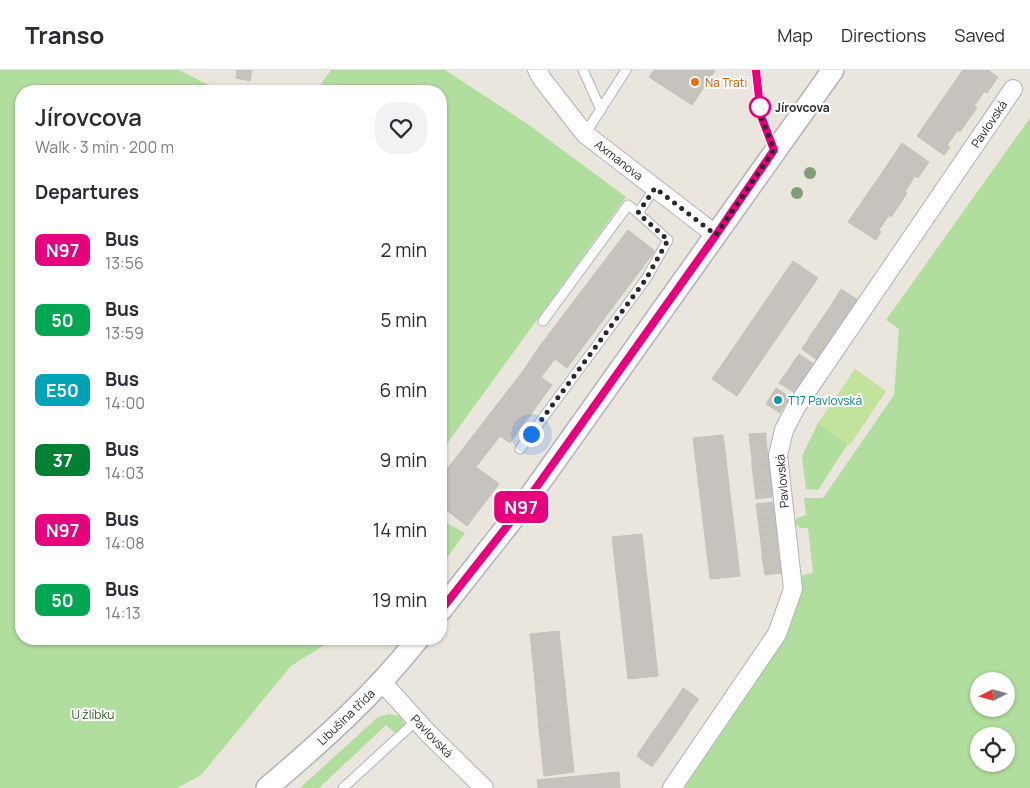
<!DOCTYPE html>
<meta charset="utf-8">
<style>
:root{--surface:#fff;--page:#f2f2f3;--text:#2b2b33;--muted:#7c7c81;--line:#e1e1e2}
body{margin:0;font-family:Manrope,sans-serif;background:var(--page);color:var(--text);height:100vh;display:flex;flex-direction:column;font-size:19px;white-space:nowrap}
*{box-sizing:border-box;margin:0}
p{font-size:16px;color:var(--muted)}
.icon{flex:none;width:28px;height:28px;fill:none;stroke:currentColor;stroke-width:2;stroke-linecap:round;stroke-linejoin:round}
.map{position:relative;flex:1;overflow:hidden}
.panel{position:absolute;left:15px;top:15px;width:432px;height:560px;display:flex;flex-direction:column;background:var(--surface);border-radius:20px;box-shadow:0 1px 4px #0004}
.panel>*{flex:none}
.badge{padding:0 10px;border-radius:8px;font-size:18px;line-height:32px}
.needle{width:32px;rotate:264deg}
.buttons{position:absolute;left:970px;top:602px;display:grid;gap:10px}
.buttons a{display:grid;place-items:center;width:45px;height:45px;border-radius:50%;background:var(--surface);box-shadow:0 1px 4px #0004;font-size:25px}
.you{position:absolute;width:25px;height:25px;margin:-12px;border:4px solid #fff;border-radius:50%;background:#1a73e8;box-shadow:0 0 0 8px #1a73e833}
.map>.badge{position:absolute;translate:-50% -50%;box-shadow:0 0 0 2px #fff}
h2{padding:0 20px;font-size:19px;line-height:45px}
.round{display:grid;place-items:center;flex:none;width:52px;height:52px;border-radius:20px;background:var(--page)}
.headline{display:flex;align-items:center;justify-content:space-between;height:85px;padding:0 20px}
h1{font-size:24px;font-weight:600;line-height:38px}
ul{padding:0;list-style:none}
li{display:flex;align-items:center;gap:15px;height:70px;padding:0 20px}
li div{flex:1}
li b{display:block;font-size:19px}
li em{font-style:normal}
li .badge{min-width:55px;font-weight:700;text-align:center}
header{display:flex;align-items:center;gap:30px;box-sizing:border-box;height:70px;padding:0 25px;background:var(--surface);border-bottom:1px solid var(--line)}
header strong{font-size:24px}
nav{display:flex;gap:28px;margin-inline-start:auto;font-size:18px}
.map>svg:first-child{display:block}
.green{fill:#b1dd9e;fill-rule:evenodd}
.pitch{fill:#c1e39b}
.building{fill:#c6c2bd;stroke:#c6c1b7}
.lines{fill:none;stroke-linecap:round;stroke-linejoin:round}
.service-casing{stroke:#b1b3bc;stroke-width:11}
.minor-casing{stroke:#b1b3bc;stroke-width:20}
.tertiary-casing{stroke:#b1b3bc;stroke-width:24}
.service{stroke:#fff;stroke-width:9}
.minor{stroke:#fff;stroke-width:18}
.tertiary{stroke:#fff;stroke-width:21}
.tree{fill:#819d75}
.line-casing{stroke:#fff;stroke-width:11}
.line{stroke:#e6007e;stroke-width:8}
.walk{stroke:#2a2a2a;stroke-width:5;stroke-dasharray:0 9}
.food-dot{fill:#e8710a;stroke:#fff;stroke-width:2}
.stop-dot{fill:#fff;stroke:#e6007e;stroke-width:2.5}
.culture-dot{fill:#0f9aa8;stroke:#fff;stroke-width:2}
.labels{text-anchor:middle;dominant-baseline:central;stroke-width:4;stroke-linejoin:round;paint-order:stroke}
.food-label{font-size:12px;fill:#c56008;stroke:#fff;text-anchor:start}
.stop-label{font-size:12px;font-weight:bold;fill:#2a2a2a;stroke:#fff;text-anchor:start}
.street-label{font-size:12px;fill:#2a2a2a;stroke:#fff}
.culture-label{font-size:12px;fill:#0d838f;stroke:#fff;text-anchor:start}
.park-label{font-size:12px;fill:#2a6120;stroke:#fff}
</style>
<header>
<strong>Transo</strong>
<nav><a>Map</a><a>Directions</a><a>Saved</a></nav>
</header>
<div class="map">
<svg width="1030" height="718" viewBox="0 0 1030 718">
<rect width="100%" height="100%" fill="#ebe6dd"/>
<!-- green -->
<path class="green" d="M0 0H179L221 21H21V569H334L291 596 201 705 177 718H0Z
M331 0H445L529 55 626 127 441 382V21H316Z
M1030 48V718H684L782 573 800 524V510L803 505 813 503 808 458H800L794 453 797 448 806 445 804 428H823L894 325 899 259 886 250ZM979 611H1006V639H979ZM979 666H1006V694H979Z
M818 353 848 374 818 420 806 419 802 386Z
M441 450 465 463 441 496Z
M389 644 399 646 403 649 404 654 397 665 386 655 319 718H300L378 647Z"/>
<!-- pitch -->
<path class="pitch" d="M855 299 886 321 850 375 818 353Z"/>
<!-- building -->
<path class="building" d="M237 0H252L250 11 236 8Z
M654 0H713L715 1 692 35 649 7Z
M963 0H988L998 7 987 23 984 22 974 36 977 38 971 46 944 27Z
M944 27 971 46 960 62 958 60 955 64 947 75 950 77 944 85 917 66Z
M902 73 929 92 918 108 915 106 905 122 907 123 902 131 875 113Z
M875 113 902 131 891 147 889 145 879 160 881 162 876 170 848 152Z
M628 160 655 181 567 298 539 277Z
M793 191 818 208 737 326 712 309Z
M841 219 858 230 852 238 836 227Z
M836 227 852 238 848 244 832 234Z
M832 234 848 244 844 251 828 240Z
M828 240 844 251 839 257 823 247Z
M823 247 839 257 834 264 819 253Z
M819 253 834 264 830 270 815 259Z
M815 259 830 270 826 277 810 266Z
M810 266 826 277 822 283 806 273Z
M806 273 822 283 817 290 802 279Z
M539 277 555 289 541 307 552 315 510 373 500 366 476 397 499 414 467 456 441 436V407L523 301Z
M799 284 814 294 809 302 794 291Z
M794 291 809 302 804 309 789 299Z
M789 299 804 309 799 316 784 306Z
M784 306 799 316 795 323 779 313Z
M776 318 790 327 780 343 766 334Z
M766 363V371L750 373 749 364Z
M723 365 740 506 710 509 693 368Z
M766 371 767 379 751 381 750 373Z
M767 379 768 387 752 389 751 381Z
M768 387 769 394 752 396V389Z
M769 394 770 402 753 404 752 396Z
M770 402 771 410 754 412 753 404Z
M771 410 772 418 755 420 754 412Z
M772 418V427L756 429 755 420Z
M773 432 774 440 757 442 756 434Z
M774 440 775 448 758 450 757 442Z
M775 448 776 456 759 458 758 450Z
M776 456 777 464 760 465 759 458Z
M642 464 658 606 628 609 612 467Z
M777 464 778 471 761 473 760 465Z
M778 471V479L762 481 761 473Z
M778 479 779 487 762 489V481Z
M779 487 780 495 764 497 762 489Z
M780 495 781 503 765 505 764 497Z
M559 561 564 608 535 611 530 564Z
M564 608 569 655 539 658 535 611Z
M683 618 699 629 694 636 678 626Z
M678 626 694 636 689 643 674 632Z
M674 632 689 643 685 650 669 639Z
M669 639 685 650 680 657 664 646Z
M664 646 680 657 676 663 660 652Z
M660 652 676 663 671 670 655 659Z
M569 655 574 702 544 706 539 658Z
M655 659 671 670 666 677 650 666Z
M650 666 666 677 662 683 646 672Z
M646 672 662 683 657 690 641 679Z
M641 679 657 690 652 697 637 686Z
M619 702 620 718H538L537 710Z"/>
<g class="lines">
<!-- service casing -->
<g class="service-casing">
<path id="service" d="M583 0 601 40
M756 0 761 46 774 80
M585 64 626 0
M543 251 628 135 638 143
M520 379 646 209 668 170 638 143 655 118
M343 718 417 650"/>
</g>
<!-- minor casing -->
<g class="minor-casing">
<path id="minor" d="M537 0 542 9 585 64 716 165
M382 612 428 663 484 718
M672 718 777 564 793 519 778 385 784 360 796 337 1013 19"/>
</g>
<!-- tertiary casing -->
<g class="tertiary-casing">
<path id="tertiary" d="M441 540 523 436 833 0
M267 718C321 672 374 625 418 569"/>
</g>
<!-- service -->
<use href="#service" class="service"/>
<!-- minor -->
<use href="#minor" class="minor"/>
<!-- tertiary -->
<use href="#tertiary" class="tertiary"/>
</g>
<!-- trees -->
<g class="tree">
<circle cx="810" cy="103" r="6"/>
<circle cx="797" cy="123" r="6"/>
</g>
<g class="lines">
<!-- line casing -->
<g class="line-casing">
<path id="line" d="M441 540 523 436 716 165 774 80 761 46 756 1"/>
</g>
<!-- line -->
<use href="#line" class="line"/>
<!-- walk -->
<path class="walk" d="M531 364 646 209 668 170 638 143 655 118 716 165 774 80 761 46 760 37"/>
</g>
<!-- markers -->
<circle class="food-dot" cx="695" cy="12" r="5"/>
<circle class="stop-dot" cx="760" cy="37" r="10"/>
<circle class="culture-dot" cx="778" cy="330" r="5"/>
<g class="labels">
<!-- food labels -->
<g class="food-label">
<text x="705" y="12">Na Trati</text>
</g>
<!-- stop labels -->
<g class="stop-label">
<text x="775" y="37">Jírovcova</text>
</g>
<!-- street labels -->
<g class="street-label">
<text transform="translate(989 54) rotate(-56)">Pavlovská</text>
<text transform="translate(619 90) rotate(38)">Axmanova</text>
<text transform="translate(782 411) rotate(-95)">Pavlovská</text>
<text transform="translate(346 647) rotate(-44)">Libušina třída</text>
<text transform="translate(432 666) rotate(46)">Pavlovská</text>
</g>
<!-- culture labels -->
<g class="culture-label">
<text x="788" y="330">T17 Pavlovská</text>
</g>
<!-- park labels -->
<g class="park-label">
<text x="93" y="644">U žlíbku</text>
</g>
</g>
</svg>
<div class="buttons">
<a><svg class="needle" viewBox="-14 -14 28 28"><path d="M0-13l5 13h-10z" fill="#e53935"/><path d="M0 13l5-13h-10z" fill="#7c7c81"/></svg></a>
<a><svg class="icon" aria-label="locate" viewBox="0 0 24 24"><circle cx="12" cy="12" r="6"/><path d="M12 2v4M12 18v4M2 12h4M18 12h4"/></svg></a>
</div>
<div class="you" style="left:531px;top:364px"></div>
<b class="badge" style="left:521px;top:437px;background:#e6007e;color:#fff">N97</b>
<section class="panel">
<div class="headline"><div><h1>Jírovcova</h1><p>Walk · 3 min · 200 m</p></div><a class="round"><svg class="icon" aria-label="heart" viewBox="0 0 24 24"><path d="M12 20l-8-8c-3-5 5-10 8-4 3-6 11-1 8 4z"/></svg></a></div>
<h2>Departures</h2>
<ul>
<li><span class="badge" style="background:#e6007e;color:#fff">N97</span><div><b>Bus</b><p>13:56</p></div><em>2 min</em></li>
<li><span class="badge" style="background:#00a651;color:#fff">50</span><div><b>Bus</b><p>13:59</p></div><em>5 min</em></li>
<li><span class="badge" style="background:#00a3b4;color:#fff">E50</span><div><b>Bus</b><p>14:00</p></div><em>6 min</em></li>
<li><span class="badge" style="background:#008033;color:#fff">37</span><div><b>Bus</b><p>14:03</p></div><em>9 min</em></li>
<li><span class="badge" style="background:#e6007e;color:#fff">N97</span><div><b>Bus</b><p>14:08</p></div><em>14 min</em></li>
<li><span class="badge" style="background:#00a651;color:#fff">50</span><div><b>Bus</b><p>14:13</p></div><em>19 min</em></li>
</ul>
</section>
</div>
